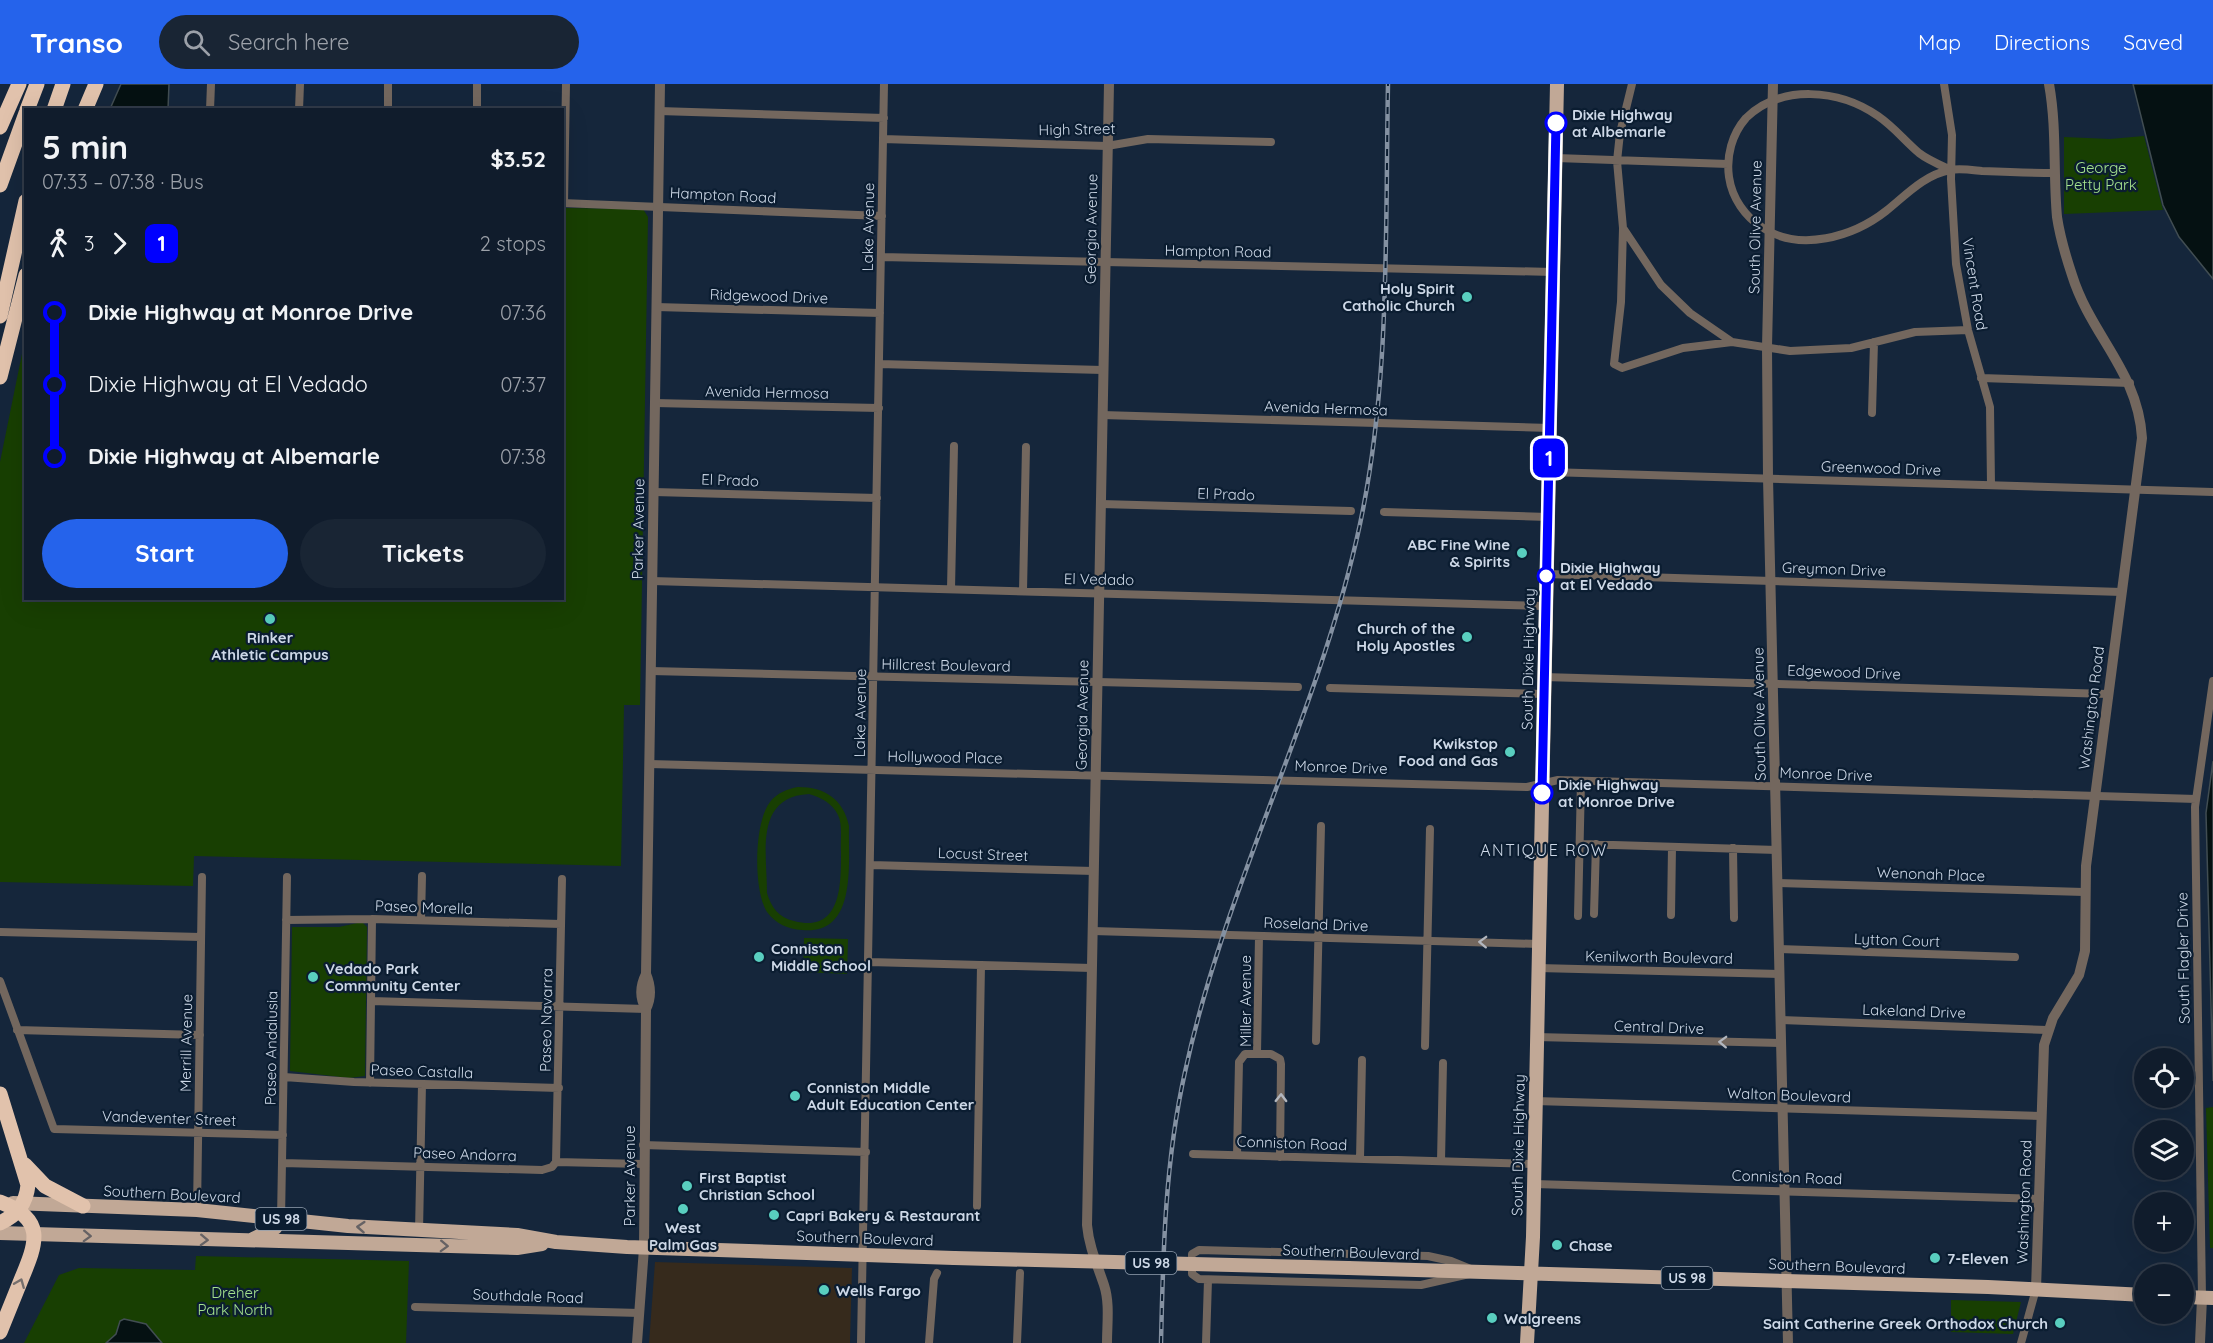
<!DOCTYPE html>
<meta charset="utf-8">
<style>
:root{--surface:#101c2c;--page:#192534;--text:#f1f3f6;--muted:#9ca1a9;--line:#303a48;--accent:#2563eb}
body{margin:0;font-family:Quicksand,sans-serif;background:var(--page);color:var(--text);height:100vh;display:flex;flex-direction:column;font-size:22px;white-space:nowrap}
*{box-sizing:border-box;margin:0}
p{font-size:20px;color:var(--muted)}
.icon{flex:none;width:33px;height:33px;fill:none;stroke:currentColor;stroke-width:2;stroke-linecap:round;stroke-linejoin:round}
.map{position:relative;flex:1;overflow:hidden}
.details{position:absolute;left:24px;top:24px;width:540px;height:492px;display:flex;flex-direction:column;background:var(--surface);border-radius:0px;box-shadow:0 6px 24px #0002,0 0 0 2px var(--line)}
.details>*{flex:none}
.badge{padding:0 12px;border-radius:9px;font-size:21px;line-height:39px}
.buttons{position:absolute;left:2134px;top:964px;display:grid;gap:12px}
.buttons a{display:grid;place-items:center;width:60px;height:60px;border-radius:50%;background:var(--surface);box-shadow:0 6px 24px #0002,0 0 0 2px var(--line);font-size:30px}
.map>.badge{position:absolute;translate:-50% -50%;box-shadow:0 0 0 3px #fff}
.legs{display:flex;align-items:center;gap:9px;height:66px;padding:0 18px;font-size:20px}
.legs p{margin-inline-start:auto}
.headline{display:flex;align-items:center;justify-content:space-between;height:102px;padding:0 18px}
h1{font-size:33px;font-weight:800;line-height:45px}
.button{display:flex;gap:12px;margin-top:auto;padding:12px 18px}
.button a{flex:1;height:69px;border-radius:36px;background:var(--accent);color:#fff;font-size:24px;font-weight:800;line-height:69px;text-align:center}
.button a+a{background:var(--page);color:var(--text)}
ul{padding:0 18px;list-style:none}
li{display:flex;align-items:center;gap:21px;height:72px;font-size:22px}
li i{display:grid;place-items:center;width:9px;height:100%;margin:0 8px;background:currentColor}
li i::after{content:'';width:15px;height:15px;margin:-8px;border:4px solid;border-radius:50%;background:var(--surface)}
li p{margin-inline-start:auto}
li:first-child i{background:linear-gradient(#0000 50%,currentColor 0)}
li:last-child i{background:linear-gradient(currentColor 50%,#0000 0)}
header{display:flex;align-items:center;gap:36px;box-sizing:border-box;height:84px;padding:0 30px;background:var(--accent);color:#fff}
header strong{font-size:28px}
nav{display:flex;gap:33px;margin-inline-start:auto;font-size:21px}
.search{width:420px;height:54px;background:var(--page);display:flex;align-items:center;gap:15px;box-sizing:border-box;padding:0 21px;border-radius:33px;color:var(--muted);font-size:22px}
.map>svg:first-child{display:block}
.commercial{fill:#362a1c}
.green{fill:#183f02;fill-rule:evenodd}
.water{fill:#051112;stroke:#414d52;stroke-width:1.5}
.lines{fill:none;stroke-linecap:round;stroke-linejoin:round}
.minor{stroke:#73675e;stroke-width:8}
.tertiary{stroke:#73675e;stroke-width:10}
.primary{stroke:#c1a896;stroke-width:14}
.motorway{stroke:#e1c2ac;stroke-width:15}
.rail-casing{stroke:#8491a2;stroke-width:4.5}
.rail{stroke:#0b1d31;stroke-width:2;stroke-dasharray:7;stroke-linecap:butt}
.primary-bridge{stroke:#c1a896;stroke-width:14}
.oneway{stroke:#b2b6be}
.oneway2{stroke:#666264}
.oneway3{stroke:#76706e}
.line-1-casing{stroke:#fff;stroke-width:14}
.line-1{stroke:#00f;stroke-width:9}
.stop-1-dot{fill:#fff;stroke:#00f;stroke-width:3}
.poi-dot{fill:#59cebf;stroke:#0b1d31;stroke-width:2}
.labels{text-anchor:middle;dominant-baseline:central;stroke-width:4.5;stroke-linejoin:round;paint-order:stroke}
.shield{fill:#0b1d31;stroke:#93a0b0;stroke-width:1.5}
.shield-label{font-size:14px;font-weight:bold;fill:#cdd8e7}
.stop-label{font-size:15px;font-weight:bold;fill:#cdd8e7;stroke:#0b1d31;text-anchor:start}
.street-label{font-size:15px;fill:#cdd8e7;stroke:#0b1d31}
.park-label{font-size:15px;fill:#a5e28e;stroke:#0b1d31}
.poi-label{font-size:15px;font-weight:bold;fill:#cdd8e7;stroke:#0b1d31;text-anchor:start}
.neighbourhood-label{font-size:16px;letter-spacing:1.5px;fill:#cdd8e7;stroke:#0b1d31}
</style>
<header>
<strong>Transo</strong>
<div class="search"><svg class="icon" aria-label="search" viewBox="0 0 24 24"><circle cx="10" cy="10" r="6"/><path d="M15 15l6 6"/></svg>Search here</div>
<nav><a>Map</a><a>Directions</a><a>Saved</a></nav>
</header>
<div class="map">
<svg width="2213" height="1259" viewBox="0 0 2213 1259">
<rect width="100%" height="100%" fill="#15263b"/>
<!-- commercial -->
<path class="commercial" d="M655 1178 852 1184 850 1259H649Z"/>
<!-- green -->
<path class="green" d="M2144 52 2163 126 2064 130V53L2110 55Z
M563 124 643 125 648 133 640 621H624L621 782 194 772 193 802 0 798V378L25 255 26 514H562Z
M798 703C825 703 843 715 849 742 848 778 858 852 802 846 788 845 776 840 767 828 753 806 754 738 770 718 777 709 787 705 798 703ZM809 710C822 714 832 719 838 731 843 741 840 757 841 768 841 799 842 850 794 837 779 834 771 823 767 809 767 769 754 713 809 710Z
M362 838 367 843 365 992 349 994 290 987 292 843H339Z
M804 854 848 855 847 890 803 888Z
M2213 1023V1164H2210L2206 1024Z
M196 1172 409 1177 406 1259H24L59 1191 79 1184 195 1186Z
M1951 1216 2021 1218 2013 1250 1951 1248Z"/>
<!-- water -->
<path class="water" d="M121 0H169L168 25H110Z
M2133 0H2213V195L2179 153 2163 121Z
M2213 677V997L2206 729Z
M124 1235 146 1240 162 1259H106L116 1250 120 1237Z"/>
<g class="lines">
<!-- minor -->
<path class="minor" d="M1632 0 1620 49 1617 77 1623 144 1661 201 1690 229 1732 258 1790 267 1851 264 1915 248 1968 246
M1944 0 1952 51 1951 95 1956 180 1968 246 1990 323 1991 401
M210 26 211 0
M299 26 300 0
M388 26V0
M477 26V0
M659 27 884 34
M883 55 1107 62 1148 55 1271 58
M1556 74 1728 80
M1951 86C1940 81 1928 76 1919 69 1905 57 1894 43 1878 32 1839 5 1781 0 1746 34 1732 50 1726 72 1729 93 1732 114 1745 133 1763 144 1800 168 1853 153 1886 127 1906 111 1924 91 1950 86 1960 84 1972 86 1982 87 2006 88 2030 89 2055 89
M562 119 882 132
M564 119 566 0
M1623 144 1621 218 1614 280 1622 284 1683 264 1732 258
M881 173 1553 188
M656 223 880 229
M879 280 1103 286
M1981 294 2130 299
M655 319 879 324
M1872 329 1874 258
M1102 331 1550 344
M1549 388 2213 408
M654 408 877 414
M1101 420 1351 427
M1384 428 1548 433
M1546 490 2122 508
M652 497 1545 522
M951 505 954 362
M1023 507 1026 363
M651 587 1298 603
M1544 593 2108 610
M1330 604 1544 610
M649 680 1527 703 1558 696 2196 715
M1581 760 1777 766
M1733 764 1734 834
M871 781 1094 787
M1777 799 2084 808
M1594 830 1596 760
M1671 831 1672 763
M1578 832 1581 697
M286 836 372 835 561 840
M421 836 422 792
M1093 847 1538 860
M0 848 201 853
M1779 865 2015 873
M869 878 1092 884
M1538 884 1780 890
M0 897 54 1045 283 1051
M371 917 646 925
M1781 936 2047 946
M17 946 200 951
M1536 953 1781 959
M1316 957 1321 742
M1425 962 1430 745
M1257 970 1259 852
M284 993 354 998 559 1004
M370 999 372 835
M1535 1017 2042 1032
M643 1061 866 1068
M1193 1070 1534 1080
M1237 1071 1239 978 1245 970H1271L1280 975 1281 980 1280 1073
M1360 1075 1362 976
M1441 1077 1443 979
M556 1078 562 795
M283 1079 542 1086 552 1083 556 1078 643 1080
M1534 1100 2040 1115
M977 1122 981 881
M197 1126 202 793
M281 1135 287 793
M419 1147 422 1000
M1199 1166 1428 1172 1451 1177 1478 1188 1421 1201 1199 1195 1192 1190V1170Z
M2202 1214 2195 723 2213 597
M415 1223 640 1229
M861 1259 884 0
M929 1259 934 1195 937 1189
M1017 1259 1020 1189
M1206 1259 1208 1196
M2021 1259 2036 1205"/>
<!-- tertiary -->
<path class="tertiary" d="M1773 0 1767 263 1768 394 1788 1259
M646 925C639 913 640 902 646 890
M2036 1205 2044 961 2053 934 2079 891 2085 867 2086 782 2142 354C2138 287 2091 252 2072 191 2066 173 2060 153 2057 133 2053 89 2057 44 2049 0
M637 1259 644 1164 646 925C652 913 651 902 646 890L660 0
M1107 1259C1107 1240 1110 1219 1104 1201 1097 1180 1089 1163 1087 1141L1109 0
M2200 1259 2202 1214"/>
<!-- primary -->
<path class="primary" d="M13 1119 197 1126 348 1142 517 1151 556 1158 627 1163 954 1174
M0 1149 517 1164 542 1160
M253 1155 275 1144 281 1135
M1348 1184 1988 1203 2145 1211
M2184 1213 2213 1214
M1527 1259 1533 1153 1557 0"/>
<!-- motorway -->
<path class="motorway" d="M27 26 37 0
M54 26 63 0
M85 26 96 0
M0 43 19 0
M0 101 26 29
M0 232 26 117
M0 293 26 191
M0 1010 28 1101C26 1120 17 1131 0 1139
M25 1081 45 1102 83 1122
M0 1248C7 1231 14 1213 21 1196 37 1158 46 1135 0 1118"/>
<!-- rail casing -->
<g class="rail-casing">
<path id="rail" d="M1161 1259C1163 1168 1165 1077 1185 988 1224 806 1314 639 1356 458 1391 309 1385 153 1388 0"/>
</g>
<!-- rail -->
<use href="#rail" class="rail"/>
<!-- primary-bridge -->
<path class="primary-bridge" d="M954 1174 1348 1184"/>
</g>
<!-- one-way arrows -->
<defs><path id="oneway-chevron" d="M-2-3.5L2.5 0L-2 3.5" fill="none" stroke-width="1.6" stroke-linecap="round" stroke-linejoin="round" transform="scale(1.5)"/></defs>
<g class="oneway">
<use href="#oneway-chevron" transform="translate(1483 858) rotate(-178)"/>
<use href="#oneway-chevron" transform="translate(1723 958) rotate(-178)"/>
<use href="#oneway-chevron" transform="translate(1281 1014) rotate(-89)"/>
</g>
<g class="oneway2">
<use href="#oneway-chevron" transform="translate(361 1143) rotate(-176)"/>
<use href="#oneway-chevron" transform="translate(87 1152) rotate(2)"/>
<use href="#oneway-chevron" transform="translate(204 1156) rotate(2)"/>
<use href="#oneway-chevron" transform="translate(444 1162) rotate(2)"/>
</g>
<use class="oneway3" href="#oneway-chevron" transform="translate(20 1199) rotate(-68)"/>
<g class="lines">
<!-- line-1 casing -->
<g class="line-1-casing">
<path id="line-1" d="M1542 709 1556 39"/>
</g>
<!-- line-1 -->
<use href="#line-1" class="line-1"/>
</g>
<!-- markers -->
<g class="stop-1-dot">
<circle cx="1556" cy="39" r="10"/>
<circle cx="1546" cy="492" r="8"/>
<circle cx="1542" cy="709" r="10"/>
</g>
<g class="poi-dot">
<circle cx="1467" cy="213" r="6"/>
<circle cx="1522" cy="469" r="6"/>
<circle cx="270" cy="535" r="6"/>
<circle cx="1467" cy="553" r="6"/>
<circle cx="1510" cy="668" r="6"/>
<circle cx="759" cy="873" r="6"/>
<circle cx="313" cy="893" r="6"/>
<circle cx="795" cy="1012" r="6"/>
<circle cx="687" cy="1102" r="6"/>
<circle cx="683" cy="1125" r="6"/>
<circle cx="774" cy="1131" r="6"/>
<circle cx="1557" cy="1161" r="6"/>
<circle cx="1935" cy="1174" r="6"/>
<circle cx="824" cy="1206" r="6"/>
<circle cx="1492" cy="1234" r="6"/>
<circle cx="2060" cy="1239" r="6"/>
</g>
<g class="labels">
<!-- shield labels -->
<g class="shield">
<rect x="255.5" y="1124" width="51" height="22" rx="4.5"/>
<rect x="1125.5" y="1168" width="51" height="22" rx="4.5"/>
<rect x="1661.5" y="1183" width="51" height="22" rx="4.5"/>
</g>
<g class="shield-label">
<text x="281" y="1135">US 98</text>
<text x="1151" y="1179">US 98</text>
<text x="1687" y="1194">US 98</text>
</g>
<!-- stop labels -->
<g class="stop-label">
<text x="1572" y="30">Dixie Highway<tspan x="1572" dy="17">at Albemarle</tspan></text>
<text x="1560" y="483">Dixie Highway<tspan x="1560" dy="17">at El Vedado</tspan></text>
<text x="1558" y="700">Dixie Highway<tspan x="1558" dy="17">at Monroe Drive</tspan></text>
</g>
<!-- street labels -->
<g class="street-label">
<text transform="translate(1077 45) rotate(-1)">High Street</text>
<text transform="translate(723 111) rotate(3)">Hampton Road</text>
<text transform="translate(868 143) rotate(-89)">Lake Avenue</text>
<text transform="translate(1755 143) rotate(-89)">South Olive Avenue</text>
<text transform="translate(1091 145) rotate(-89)">Georgia Avenue</text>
<text transform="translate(1218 167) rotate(1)">Hampton Road</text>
<text transform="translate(1975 200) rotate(81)">Vincent Road</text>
<text transform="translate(769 212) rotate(2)">Ridgewood Drive</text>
<text transform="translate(767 308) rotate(1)">Avenida Hermosa</text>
<text transform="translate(1326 324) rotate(2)">Avenida Hermosa</text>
<text transform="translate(1881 384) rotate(2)">Greenwood Drive</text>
<text transform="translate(730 396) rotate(2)">El Prado</text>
<text transform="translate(1226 410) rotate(2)">El Prado</text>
<text transform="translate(638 445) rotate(-89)">Parker Avenue</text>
<text transform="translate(1834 485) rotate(2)">Greymon Drive</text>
<text transform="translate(1099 495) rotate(1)">El Vedado</text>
<text transform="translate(1528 575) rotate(-89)">South Dixie Highway</text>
<text transform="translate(946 581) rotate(1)">Hillcrest Boulevard</text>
<text transform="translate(1844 588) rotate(2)">Edgewood Drive</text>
<text transform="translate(2091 624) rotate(-83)">Washington Road</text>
<text transform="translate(860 629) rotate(-89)">Lake Avenue</text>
<text transform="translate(1759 630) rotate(-91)">South Olive Avenue</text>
<text transform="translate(1082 631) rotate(-89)">Georgia Avenue</text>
<text transform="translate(945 673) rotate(1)">Hollywood Place</text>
<text transform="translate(1341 683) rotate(2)">Monroe Drive</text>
<text transform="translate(1826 690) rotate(2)">Monroe Drive</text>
<text transform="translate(983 770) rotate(2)">Locust Street</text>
<text transform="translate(1931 790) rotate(2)">Wenonah Place</text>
<text transform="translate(424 823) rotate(2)">Paseo Morella</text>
<text transform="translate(1316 840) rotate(2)">Roseland Drive</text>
<text transform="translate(1897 856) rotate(2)">Lytton Court</text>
<text transform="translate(1659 873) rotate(1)">Kenilworth Boulevard</text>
<text transform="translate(2183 874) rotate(-91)">South Flagler Drive</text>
<text transform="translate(1245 917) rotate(-90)">Miller Avenue</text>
<text transform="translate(1914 927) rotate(2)">Lakeland Drive</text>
<text transform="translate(546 936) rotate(-89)">Paseo Navarra</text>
<text transform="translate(1659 943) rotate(2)">Central Drive</text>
<text transform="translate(186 959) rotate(-89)">Merrill Avenue</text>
<text transform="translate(271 964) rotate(-89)">Paseo Andalusia</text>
<text transform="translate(422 987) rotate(2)">Paseo Castalla</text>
<text transform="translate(1789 1011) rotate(2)">Walton Boulevard</text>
<text transform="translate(169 1034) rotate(2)">Vandeventer Street</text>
<text transform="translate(1292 1059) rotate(2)">Conniston Road</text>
<text transform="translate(1518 1061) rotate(-89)">South Dixie Highway</text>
<text transform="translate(465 1070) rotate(2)">Paseo Andorra</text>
<text transform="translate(629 1092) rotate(-90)">Parker Avenue</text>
<text transform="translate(1787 1093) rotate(2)">Conniston Road</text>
<text transform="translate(172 1110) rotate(3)">Southern Boulevard</text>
<text transform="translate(2024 1118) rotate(-88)">Washington Road</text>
<text transform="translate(865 1154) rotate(2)">Southern Boulevard</text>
<text transform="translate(1351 1168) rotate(2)">Southern Boulevard</text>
<text transform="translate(1837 1182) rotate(2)">Southern Boulevard</text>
<text transform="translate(528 1212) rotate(2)">Southdale Road</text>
</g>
<!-- park labels -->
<g class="park-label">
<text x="2101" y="83">George<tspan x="2101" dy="17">Petty Park</tspan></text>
<text x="235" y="1208">Dreher<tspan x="235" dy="17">Park North</tspan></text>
</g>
<!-- poi labels -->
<g class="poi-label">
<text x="1455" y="204" text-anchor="end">Holy Spirit<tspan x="1455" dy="17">Catholic Church</tspan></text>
<text x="1510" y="460" text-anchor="end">ABC Fine Wine<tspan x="1510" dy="17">&amp; Spirits</tspan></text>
<text x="1455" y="544" text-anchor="end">Church of the<tspan x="1455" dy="17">Holy Apostles</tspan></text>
<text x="270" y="553" text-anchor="middle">Rinker<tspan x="270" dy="17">Athletic Campus</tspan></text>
<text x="1498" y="659" text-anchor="end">Kwikstop<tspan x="1498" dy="17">Food and Gas</tspan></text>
<text x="771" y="864">Conniston<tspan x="771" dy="17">Middle School</tspan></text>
<text x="325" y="884">Vedado Park<tspan x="325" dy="17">Community Center</tspan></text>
<text x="807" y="1003">Conniston Middle<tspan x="807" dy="17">Adult Education Center</tspan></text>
<text x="699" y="1093">First Baptist<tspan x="699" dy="17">Christian School</tspan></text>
<text x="786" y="1131">Capri Bakery &amp; Restaurant</text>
<text x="683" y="1143" text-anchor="middle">West<tspan x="683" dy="17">Palm Gas</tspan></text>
<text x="1569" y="1161">Chase</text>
<text x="1947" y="1174">7-Eleven</text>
<text x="836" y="1206">Wells Fargo</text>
<text x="1504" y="1234">Walgreens</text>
<text x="2048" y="1239" text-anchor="end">Saint Catherine Greek Orthodox Church</text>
</g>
<!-- neighbourhood labels -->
<g class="neighbourhood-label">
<text x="1544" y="766">ANTIQUE ROW</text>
</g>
</g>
</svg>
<div class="buttons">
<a><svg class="icon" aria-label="locate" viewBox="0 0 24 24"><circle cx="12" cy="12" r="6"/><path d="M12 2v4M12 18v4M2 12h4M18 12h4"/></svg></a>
<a><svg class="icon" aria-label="layers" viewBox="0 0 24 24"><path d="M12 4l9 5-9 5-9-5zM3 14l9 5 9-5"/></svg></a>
<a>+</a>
<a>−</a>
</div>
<b class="badge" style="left:1549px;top:374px;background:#00f;color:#fff">1</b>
<section class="details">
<div class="headline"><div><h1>5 min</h1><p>07:33 – 07:38 · Bus</p></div><b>$3.52</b></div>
<div class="legs"><svg class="icon" aria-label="walk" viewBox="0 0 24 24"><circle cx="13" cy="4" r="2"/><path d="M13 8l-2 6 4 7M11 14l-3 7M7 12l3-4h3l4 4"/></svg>3<svg class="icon" aria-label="forward" viewBox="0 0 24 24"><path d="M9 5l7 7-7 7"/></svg><b class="badge" style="background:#00f;color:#fff">1</b><p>2 stops</p></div>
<ul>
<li><i style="color:#00f"></i><b>Dixie Highway at Monroe Drive</b><p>07:36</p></li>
<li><i style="color:#00f"></i><span>Dixie Highway at El Vedado</span><p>07:37</p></li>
<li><i style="color:#00f"></i><b>Dixie Highway at Albemarle</b><p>07:38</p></li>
</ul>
<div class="button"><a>Start</a><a>Tickets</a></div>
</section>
</div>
